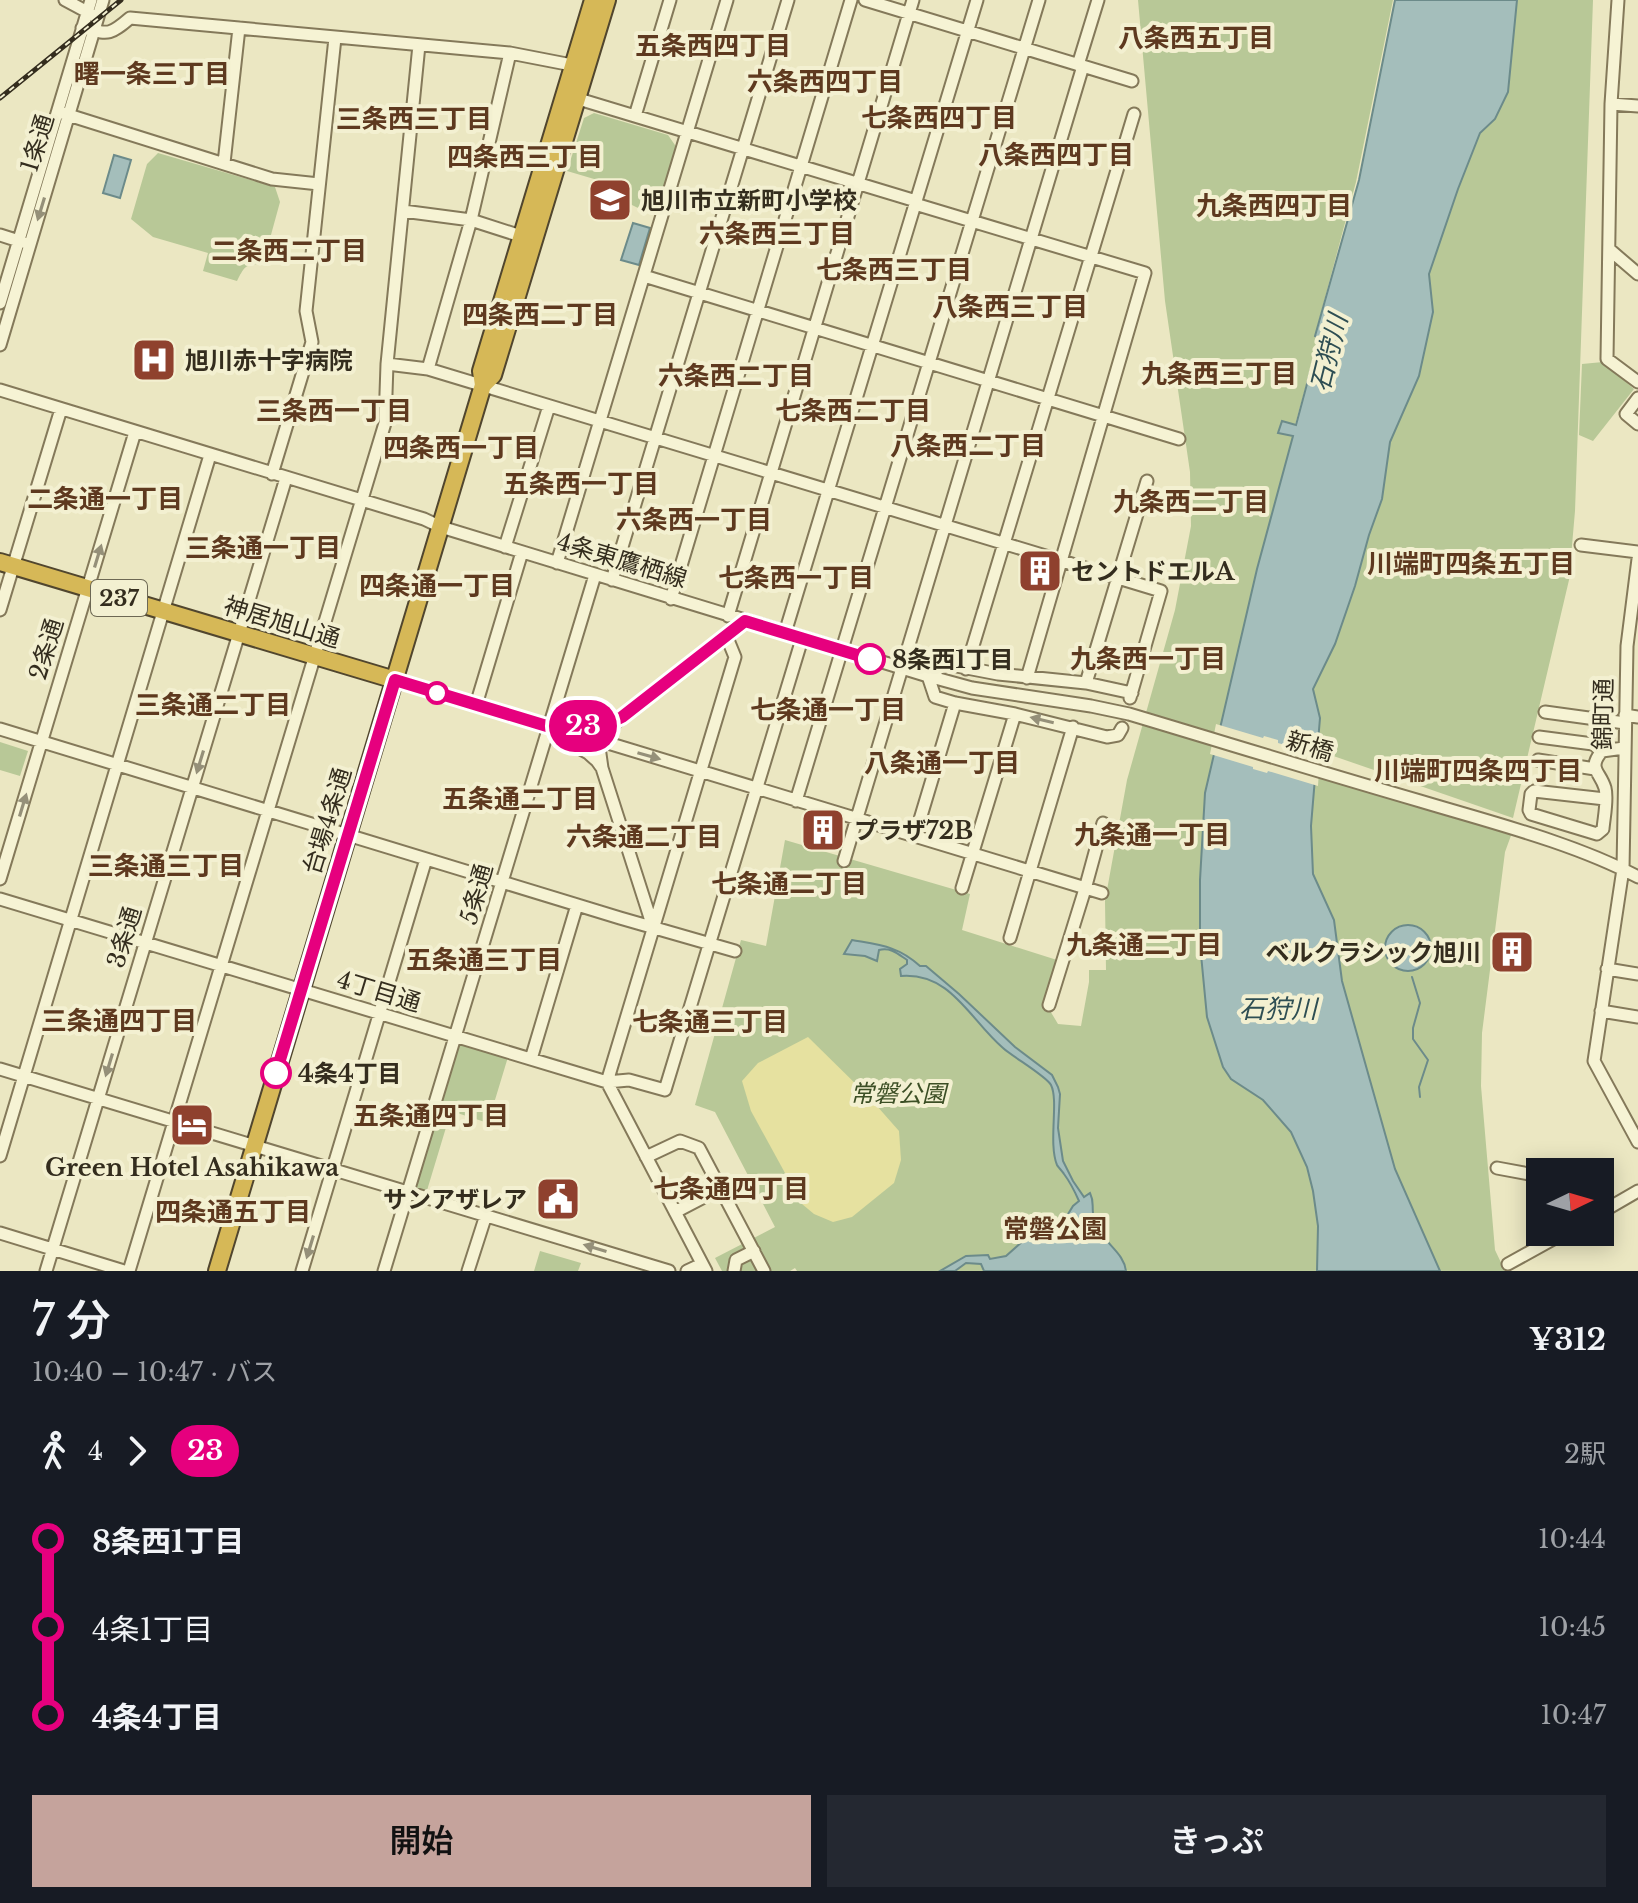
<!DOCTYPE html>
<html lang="ja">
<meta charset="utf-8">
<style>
:root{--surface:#171b24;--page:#242831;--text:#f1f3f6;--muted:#9ea1a6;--accent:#c5a39c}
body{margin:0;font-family:"Libre Baskerville","Noto Sans JP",serif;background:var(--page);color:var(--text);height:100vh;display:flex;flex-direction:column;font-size:30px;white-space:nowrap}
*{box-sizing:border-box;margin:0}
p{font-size:26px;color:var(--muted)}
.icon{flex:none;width:44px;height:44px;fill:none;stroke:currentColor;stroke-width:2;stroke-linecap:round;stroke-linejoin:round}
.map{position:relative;height:1271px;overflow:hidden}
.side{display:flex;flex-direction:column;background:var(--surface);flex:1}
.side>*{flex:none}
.badge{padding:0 16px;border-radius:26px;font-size:28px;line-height:52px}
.needle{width:52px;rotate:85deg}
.tools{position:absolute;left:1526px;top:1158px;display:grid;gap:16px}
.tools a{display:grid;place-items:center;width:88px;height:88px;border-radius:0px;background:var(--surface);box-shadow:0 4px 20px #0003;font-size:40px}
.map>.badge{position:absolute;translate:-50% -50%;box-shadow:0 0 0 4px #fff}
.legs{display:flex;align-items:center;gap:12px;height:88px;padding:0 32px;font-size:26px}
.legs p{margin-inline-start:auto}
.summary{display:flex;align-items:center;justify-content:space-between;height:136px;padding:0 32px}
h1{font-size:44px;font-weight:600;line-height:60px}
.action{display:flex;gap:16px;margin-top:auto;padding:16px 32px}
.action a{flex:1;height:92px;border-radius:0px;background:var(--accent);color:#111;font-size:32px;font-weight:600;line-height:92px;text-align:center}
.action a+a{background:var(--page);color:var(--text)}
ul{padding:0 32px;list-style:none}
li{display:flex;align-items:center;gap:28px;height:88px;font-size:30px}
li i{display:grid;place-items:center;width:12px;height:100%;margin:0 10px;background:currentColor}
li i::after{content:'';width:20px;height:20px;margin:-10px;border:6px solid;border-radius:50%;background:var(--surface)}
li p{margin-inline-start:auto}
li:first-child i{background:linear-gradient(#0000 50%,currentColor 0)}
li:last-child i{background:linear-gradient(currentColor 50%,#0000 0)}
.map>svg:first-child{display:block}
.green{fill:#b8c897}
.sand{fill:#e6e1a0}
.water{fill:#a4bebb;stroke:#6c8b8a;stroke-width:2}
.pier{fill:#ebe7c2}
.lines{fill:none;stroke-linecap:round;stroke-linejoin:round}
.stream{stroke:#6c8b8a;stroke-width:2}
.minor-casing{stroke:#84795a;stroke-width:15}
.highway-casing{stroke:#51462e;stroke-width:20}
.minor{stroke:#f6f3d4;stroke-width:11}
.highway{stroke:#d6b857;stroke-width:16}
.rail-casing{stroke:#342d1e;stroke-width:5}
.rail{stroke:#f3f0d1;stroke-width:2;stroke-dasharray:6;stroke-linecap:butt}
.oneway{fill:#959079}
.line-1-casing{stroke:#fff;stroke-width:18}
.line-1{stroke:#e6007e;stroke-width:12}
.stop-1-dot{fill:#fff;stroke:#e6007e;stroke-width:4}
.labels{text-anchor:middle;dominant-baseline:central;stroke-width:8;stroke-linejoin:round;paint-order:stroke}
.shield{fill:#f3f0d1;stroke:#6d6854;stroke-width:2}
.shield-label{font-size:22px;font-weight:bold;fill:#342d1e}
.street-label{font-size:24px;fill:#342d1e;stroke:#f3f0d1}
.poi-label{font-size:24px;font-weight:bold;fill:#342d1e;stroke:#f3f0d1;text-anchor:start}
.stop-label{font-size:24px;font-weight:bold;fill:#342d1e;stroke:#f3f0d1;text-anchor:start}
.park-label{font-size:24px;font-style:italic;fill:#3c4f25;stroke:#f3f0d1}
.neighbourhood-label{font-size:26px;font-weight:bold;fill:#5e391f;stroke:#f3f0d1}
.water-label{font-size:26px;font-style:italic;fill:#2e4e53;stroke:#f3f0d1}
</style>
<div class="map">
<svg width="1638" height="1271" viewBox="0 0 1638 1271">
<rect width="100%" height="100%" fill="#ebe7c2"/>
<!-- green -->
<path class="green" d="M1138 0H1393L1356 182 1315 335 1319 338 1295 425 1279 432 1293 436 1205 793 1200 880V944L1207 1017 1223 1067 1231 1079 1263 1100 1291 1131 1307 1167 1313 1191 1318 1226 1317 1271H797L795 1268 790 1271H722L715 1258 775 1227 715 1112 695 1105 741 940 766 946 785 840 970 894 962 930 1057 960 1046 1004 1058 1024 1081 1026 1089 982V970H1106L1105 901 1127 780 1175 610 1191 526 1190 472 1165 301Z
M1517 0H1593L1575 511 1569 580 1513 818 1316 750 1320 718 1313 689 1335 644 1355 586 1369 535 1382 499 1390 442 1419 376 1433 312 1429 274 1458 189 1480 133 1495 119 1514 25Z
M594 113 668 135 677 148 657 214 644 211 630 204 620 196 611 184 567 171 584 118Z
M158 153 275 187 280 202 263 264C246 264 245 265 237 281L203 271 208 253 153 237 131 219 147 164Z
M1603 362 1634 389 1593 441 1579 435 1582 364Z
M0 742 28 751 20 776 0 770Z
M1311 769 1513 830 1505 852 1482 1033 1481 1086 1495 1250 1505 1271H1440L1395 1169 1342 981 1334 920 1313 874 1311 826Z
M455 1043 508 1057 488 1123 451 1111 425 1197 409 1192Z
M540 1251 581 1263 578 1271H534Z"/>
<!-- sand -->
<path class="sand" d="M808 1037 869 1097 899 1131 901 1160 894 1183 852 1217 833 1222 814 1214 802 1204 751 1111 742 1081 758 1063Z"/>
<!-- water -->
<path class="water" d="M1395 0H1517L1508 92 1495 119 1480 133 1458 189 1429 274 1433 312 1419 376 1390 442 1382 499 1369 535 1355 586 1335 644 1313 689 1320 718 1311 826 1313 874 1334 920 1342 981 1395 1169 1440 1271H1317L1318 1226 1313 1191 1307 1167 1291 1132 1263 1100 1231 1079 1223 1067 1207 1017 1200 944V880L1205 793 1257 569 1293 436 1278 433 1282 421 1296 425 1319 339 1315 336 1359 180Z
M114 155 131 160 120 198 103 193Z
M633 223 650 228 639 265 621 260Z
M1385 948a23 23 0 1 1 46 0a23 23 0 1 1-46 0Z
M852 940C880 945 898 946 920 966H926L959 994 1015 1047 1052 1075 1058 1087 1060 1094 1058 1128 1063 1161 1073 1181 1084 1197 1090 1193C1094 1201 1092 1204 1093 1213 1095 1219 1098 1226 1101 1232 1108 1246 1124 1254 1126 1271H984L981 1264 966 1263 955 1271H940L966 1256 988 1255 990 1259 1006 1256 1031 1234 1054 1228 1065 1219 1073 1206 1079 1201C1075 1192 1070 1182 1064 1174 1063 1172 1058 1167 1057 1165 1048 1143 1059 1101 1051 1085 1046 1076 1013 1057 1003 1048 970 1020 951 972 901 976L900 969 907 964V960C898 954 891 947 879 950L877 961 865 956 844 954Z"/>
<!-- pier -->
<path class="pier" d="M1216 724 1263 738 1264 736 1278 740V743L1320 755 1318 786 1268 771 1267 773 1253 769V767L1210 754Z"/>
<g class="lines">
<!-- stream -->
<path class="stream" d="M1412 977 1420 1003 1413 1028V1039L1428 1060 1419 1087 1420 1097"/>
<!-- minor casing -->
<g class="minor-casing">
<path id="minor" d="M65 0 93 15
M865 0 1132 81
M1618 0 1611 104 1607 359 1638 382
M82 28C109 34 109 36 130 18L510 53 577 66
M1078 65 1098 0
M572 97 916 201
M1611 104 1638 106
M62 113 272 179 319 184
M635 116 670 0
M224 163 239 28
M915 204 1145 273 1027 678
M403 211 471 220 527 238
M0 235 22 242
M1610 250 1638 274
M644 276 1179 439
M0 303 91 0
M0 345 103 0
M387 364 428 369 1161 591 1130 698
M428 369 471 220 510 53
M0 390 424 519 441 527 928 676 972 688 1091 706 1129 714C1226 743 1323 773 1420 801 1490 822 1574 843 1638 877
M1638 398 1626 414 1638 424
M272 474 312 342 306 311 335 38
M1581 545 1638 552
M505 547 549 406
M1638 559 1627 646 1623 869 1594 1061 1638 1142
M557 563 727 0
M612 580 788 0
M671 599 851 0
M0 610 61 409
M728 616 913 0
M785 633 977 0
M966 669 1134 114
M928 676 935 697 955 703 1015 714 1107 737 1118 735 1122 728
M928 676 946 664 998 674 1086 683 1132 693
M395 680 550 727 563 742 577 747 588 753 597 761 602 768
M1086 683 1147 481
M476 705 522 552
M1545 712 1625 723
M1625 715 1638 717
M583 726 591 731 598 740 602 768 653 927
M550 727 568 722 583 726H596L608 724 615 721
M0 729 620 918 735 951
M1539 737 1593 744 1602 751
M598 740 1102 893
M593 743 622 717 745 621
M1538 760 1595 769
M1605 799 1534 791 1531 794 1529 810 1531 814 1597 834 1603 829C1604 817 1608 799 1605 788 1600 771 1587 769 1602 751L1624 748
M796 801 1039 0
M915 836 955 703
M844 861 1083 66
M0 879 135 432
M962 888 1015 714
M0 899 607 1082 629 1080 665 1090 802 639
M1010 938 1073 727
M1607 969 1638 974
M1049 1005 1085 889 1103 823
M1601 1011 1638 1017
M531 1059 577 905
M0 1069 669 1271
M0 1156 210 455
M646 1157 680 1141 699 1148 764 1271
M1497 1168 1540 1176
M675 1212 721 1188
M1600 1213 1638 1191
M0 1233 124 1271
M1508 1264 1566 1232
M46 1271 286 478
M129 1271 385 423 387 364 419 45
M302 1271 426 859
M384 1271 595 575
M468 1271 486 1215
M687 1271 702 1264
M706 1271 607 1082 735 657 726 635
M734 1271 736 1260 754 1251"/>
</g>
<!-- highway casing -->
<g class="highway-casing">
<path id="highway" d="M483 385 493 375 607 0
M0 562 395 680
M217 1271 483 385 481 371 593 0"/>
</g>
<!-- minor -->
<use href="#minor" class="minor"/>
<!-- highway -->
<use href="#highway" class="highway"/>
<!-- rail casing -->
<g class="rail-casing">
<path id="rail" d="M0 98 121 0"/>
</g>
<!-- rail -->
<use href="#rail" class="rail"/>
</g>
<!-- one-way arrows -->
<defs><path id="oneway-solid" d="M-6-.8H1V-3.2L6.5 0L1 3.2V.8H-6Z" transform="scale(2)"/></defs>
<g class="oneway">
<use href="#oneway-solid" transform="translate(41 209) rotate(107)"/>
<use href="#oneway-solid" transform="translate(98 556) rotate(-73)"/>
<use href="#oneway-solid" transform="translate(1042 720) rotate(-167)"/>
<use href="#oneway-solid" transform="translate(649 756) rotate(16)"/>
<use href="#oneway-solid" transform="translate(200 762) rotate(107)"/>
<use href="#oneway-solid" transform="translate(23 805) rotate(-73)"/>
<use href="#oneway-solid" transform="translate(109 1065) rotate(107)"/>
<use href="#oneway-solid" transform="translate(310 1247) rotate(107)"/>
<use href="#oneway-solid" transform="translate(595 1248) rotate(-163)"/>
</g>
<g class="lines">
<!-- line-1 casing -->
<g class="line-1-casing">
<path id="line-1" d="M276 1073 395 680 550 727 568 722 583 726H596L608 724 622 717 745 621 870 659"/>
</g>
<!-- line-1 -->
<use href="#line-1" class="line-1"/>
</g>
<!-- icons -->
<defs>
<g id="school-square" transform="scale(2.3)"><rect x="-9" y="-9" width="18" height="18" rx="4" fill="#8f412e" stroke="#f3f0d1"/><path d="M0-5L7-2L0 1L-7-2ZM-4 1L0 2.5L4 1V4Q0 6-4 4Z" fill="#fff"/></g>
<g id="hospital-square" transform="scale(2.3)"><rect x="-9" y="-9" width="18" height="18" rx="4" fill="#8f412e" stroke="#f3f0d1"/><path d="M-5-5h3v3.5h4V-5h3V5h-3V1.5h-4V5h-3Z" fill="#fff"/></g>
<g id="building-square" transform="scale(2.3)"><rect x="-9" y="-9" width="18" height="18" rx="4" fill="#8f412e" stroke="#f3f0d1"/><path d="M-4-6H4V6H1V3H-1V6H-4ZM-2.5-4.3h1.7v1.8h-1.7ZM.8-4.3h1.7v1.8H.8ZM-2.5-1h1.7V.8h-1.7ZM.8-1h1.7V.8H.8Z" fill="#fff"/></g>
<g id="hotel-square" transform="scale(2.3)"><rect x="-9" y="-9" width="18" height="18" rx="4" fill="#8f412e" stroke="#f3f0d1"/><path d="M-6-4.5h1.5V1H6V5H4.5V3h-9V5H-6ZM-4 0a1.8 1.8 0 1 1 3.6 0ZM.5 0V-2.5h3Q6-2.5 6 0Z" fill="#fff"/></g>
<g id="civic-square" transform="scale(2.3)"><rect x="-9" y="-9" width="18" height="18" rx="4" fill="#8f412e" stroke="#f3f0d1"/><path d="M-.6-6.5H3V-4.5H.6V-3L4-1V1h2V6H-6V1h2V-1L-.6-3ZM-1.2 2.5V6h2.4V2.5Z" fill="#fff"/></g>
</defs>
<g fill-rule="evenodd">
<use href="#school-square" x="610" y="200"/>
<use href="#hospital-square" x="154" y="360"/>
<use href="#building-square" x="1040" y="571"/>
<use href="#building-square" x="823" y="830"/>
<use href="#building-square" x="1512" y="952"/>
<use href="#hotel-square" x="192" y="1125"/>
<use href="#civic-square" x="558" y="1199"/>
</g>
<!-- markers -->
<g class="stop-1-dot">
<circle cx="870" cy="659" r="14"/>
<circle cx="437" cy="693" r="10"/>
<circle cx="276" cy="1073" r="14"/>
</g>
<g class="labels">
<!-- shield labels -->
<rect class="shield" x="91" y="580" width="56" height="36" rx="6"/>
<g class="shield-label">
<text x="119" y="598">237</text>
</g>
<!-- street labels -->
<g class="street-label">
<text transform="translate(37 143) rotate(-73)">1条通</text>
<text transform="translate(622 560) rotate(17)">4条東鷹栖線</text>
<text transform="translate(282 622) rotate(17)">神居旭山通</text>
<text transform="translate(46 649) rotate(-73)">2条通</text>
<text transform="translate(1603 714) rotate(-89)">錦町通</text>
<text transform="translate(1310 746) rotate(17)">新橋</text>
<text transform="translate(327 821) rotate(-73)">台場4条通</text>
<text transform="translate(476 894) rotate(-74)">5条通</text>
<text transform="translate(124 937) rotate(-73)">3条通</text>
<text transform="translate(379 991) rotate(17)">4丁目通</text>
</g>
<!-- poi labels -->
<g class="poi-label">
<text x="641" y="200">旭川市立新町小学校</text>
<text x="185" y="360">旭川赤十字病院</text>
<text x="1071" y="571">セントドエルA</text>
<text x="854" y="830">プラザ72B</text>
<text x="1481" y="952" text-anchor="end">ベルクラシック旭川</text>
<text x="192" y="1167" text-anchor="middle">Green Hotel Asahikawa</text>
<text x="527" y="1199" text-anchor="end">サンアザレア</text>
</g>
<!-- stop labels -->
<g class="stop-label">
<text x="892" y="659">8条西1丁目</text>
<text x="298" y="1073">4条4丁目</text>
</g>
<!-- park labels -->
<g class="park-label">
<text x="898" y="1093">常磐公園</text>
</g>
<!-- neighbourhood labels -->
<g class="neighbourhood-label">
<text x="1196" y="38">八条西五丁目</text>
<text x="713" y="46">五条西四丁目</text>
<text x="152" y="74">曙一条三丁目</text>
<text x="825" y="82">六条西四丁目</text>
<text x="939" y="118">七条西四丁目</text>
<text x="414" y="119">三条西三丁目</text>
<text x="1056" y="155">八条西四丁目</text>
<text x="525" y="157">四条西三丁目</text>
<text x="1274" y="206">九条西四丁目</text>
<text x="777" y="234">六条西三丁目</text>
<text x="289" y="251">二条西二丁目</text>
<text x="894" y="270">七条西三丁目</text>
<text x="1010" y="307">八条西三丁目</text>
<text x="540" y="315">四条西二丁目</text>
<text x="1219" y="374">九条西三丁目</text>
<text x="736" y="376">六条西二丁目</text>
<text x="334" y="411">三条西一丁目</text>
<text x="853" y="411">七条西二丁目</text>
<text x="968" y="446">八条西二丁目</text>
<text x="461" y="448">四条西一丁目</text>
<text x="581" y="484">五条西一丁目</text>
<text x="105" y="499">二条通一丁目</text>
<text x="1191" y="502">九条西二丁目</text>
<text x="694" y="520">六条西一丁目</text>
<text x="263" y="548">三条通一丁目</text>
<text x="1471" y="564">川端町四条五丁目</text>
<text x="796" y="578">七条西一丁目</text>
<text x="437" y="586">四条通一丁目</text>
<text x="1148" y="659">九条西一丁目</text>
<text x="213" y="705">三条通二丁目</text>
<text x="828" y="710">七条通一丁目</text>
<text x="942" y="763">八条通一丁目</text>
<text x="1478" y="771">川端町四条四丁目</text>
<text x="520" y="799">五条通二丁目</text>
<text x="1152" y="835">九条通一丁目</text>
<text x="644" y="837">六条通二丁目</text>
<text x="166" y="866">三条通三丁目</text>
<text x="789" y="884">七条通二丁目</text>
<text x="1144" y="945">九条通二丁目</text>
<text x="484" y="960">五条通三丁目</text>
<text x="119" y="1021">三条通四丁目</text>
<text x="710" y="1022">七条通三丁目</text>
<text x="431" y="1116">五条通四丁目</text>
<text x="731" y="1189">七条通四丁目</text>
<text x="233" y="1212">四条通五丁目</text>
<text x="1055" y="1229">常磐公園</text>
</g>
<!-- water labels -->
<g class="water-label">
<text transform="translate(1329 353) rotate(-76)">石狩川</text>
<text x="1278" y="1009">石狩川</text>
</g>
</g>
</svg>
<div class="tools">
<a><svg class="needle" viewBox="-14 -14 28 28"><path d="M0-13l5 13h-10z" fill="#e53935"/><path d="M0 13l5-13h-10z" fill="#9ea1a6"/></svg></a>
</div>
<b class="badge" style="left:583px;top:726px;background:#e6007e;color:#fff">23</b>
</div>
<section class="side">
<div class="summary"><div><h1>7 分</h1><p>10:40 – 10:47 · バス</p></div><b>¥312</b></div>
<div class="legs"><svg class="icon" aria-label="walk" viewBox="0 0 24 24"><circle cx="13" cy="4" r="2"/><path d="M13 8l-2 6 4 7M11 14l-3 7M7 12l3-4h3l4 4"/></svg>4<svg class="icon" aria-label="forward" viewBox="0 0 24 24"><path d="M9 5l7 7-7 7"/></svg><b class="badge" style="background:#e6007e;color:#fff">23</b><p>2駅</p></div>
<ul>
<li><i style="color:#e6007e"></i><b>8条西1丁目</b><p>10:44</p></li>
<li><i style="color:#e6007e"></i><span>4条1丁目</span><p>10:45</p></li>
<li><i style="color:#e6007e"></i><b>4条4丁目</b><p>10:47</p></li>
</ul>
<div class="action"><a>開始</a><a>きっぷ</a></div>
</section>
